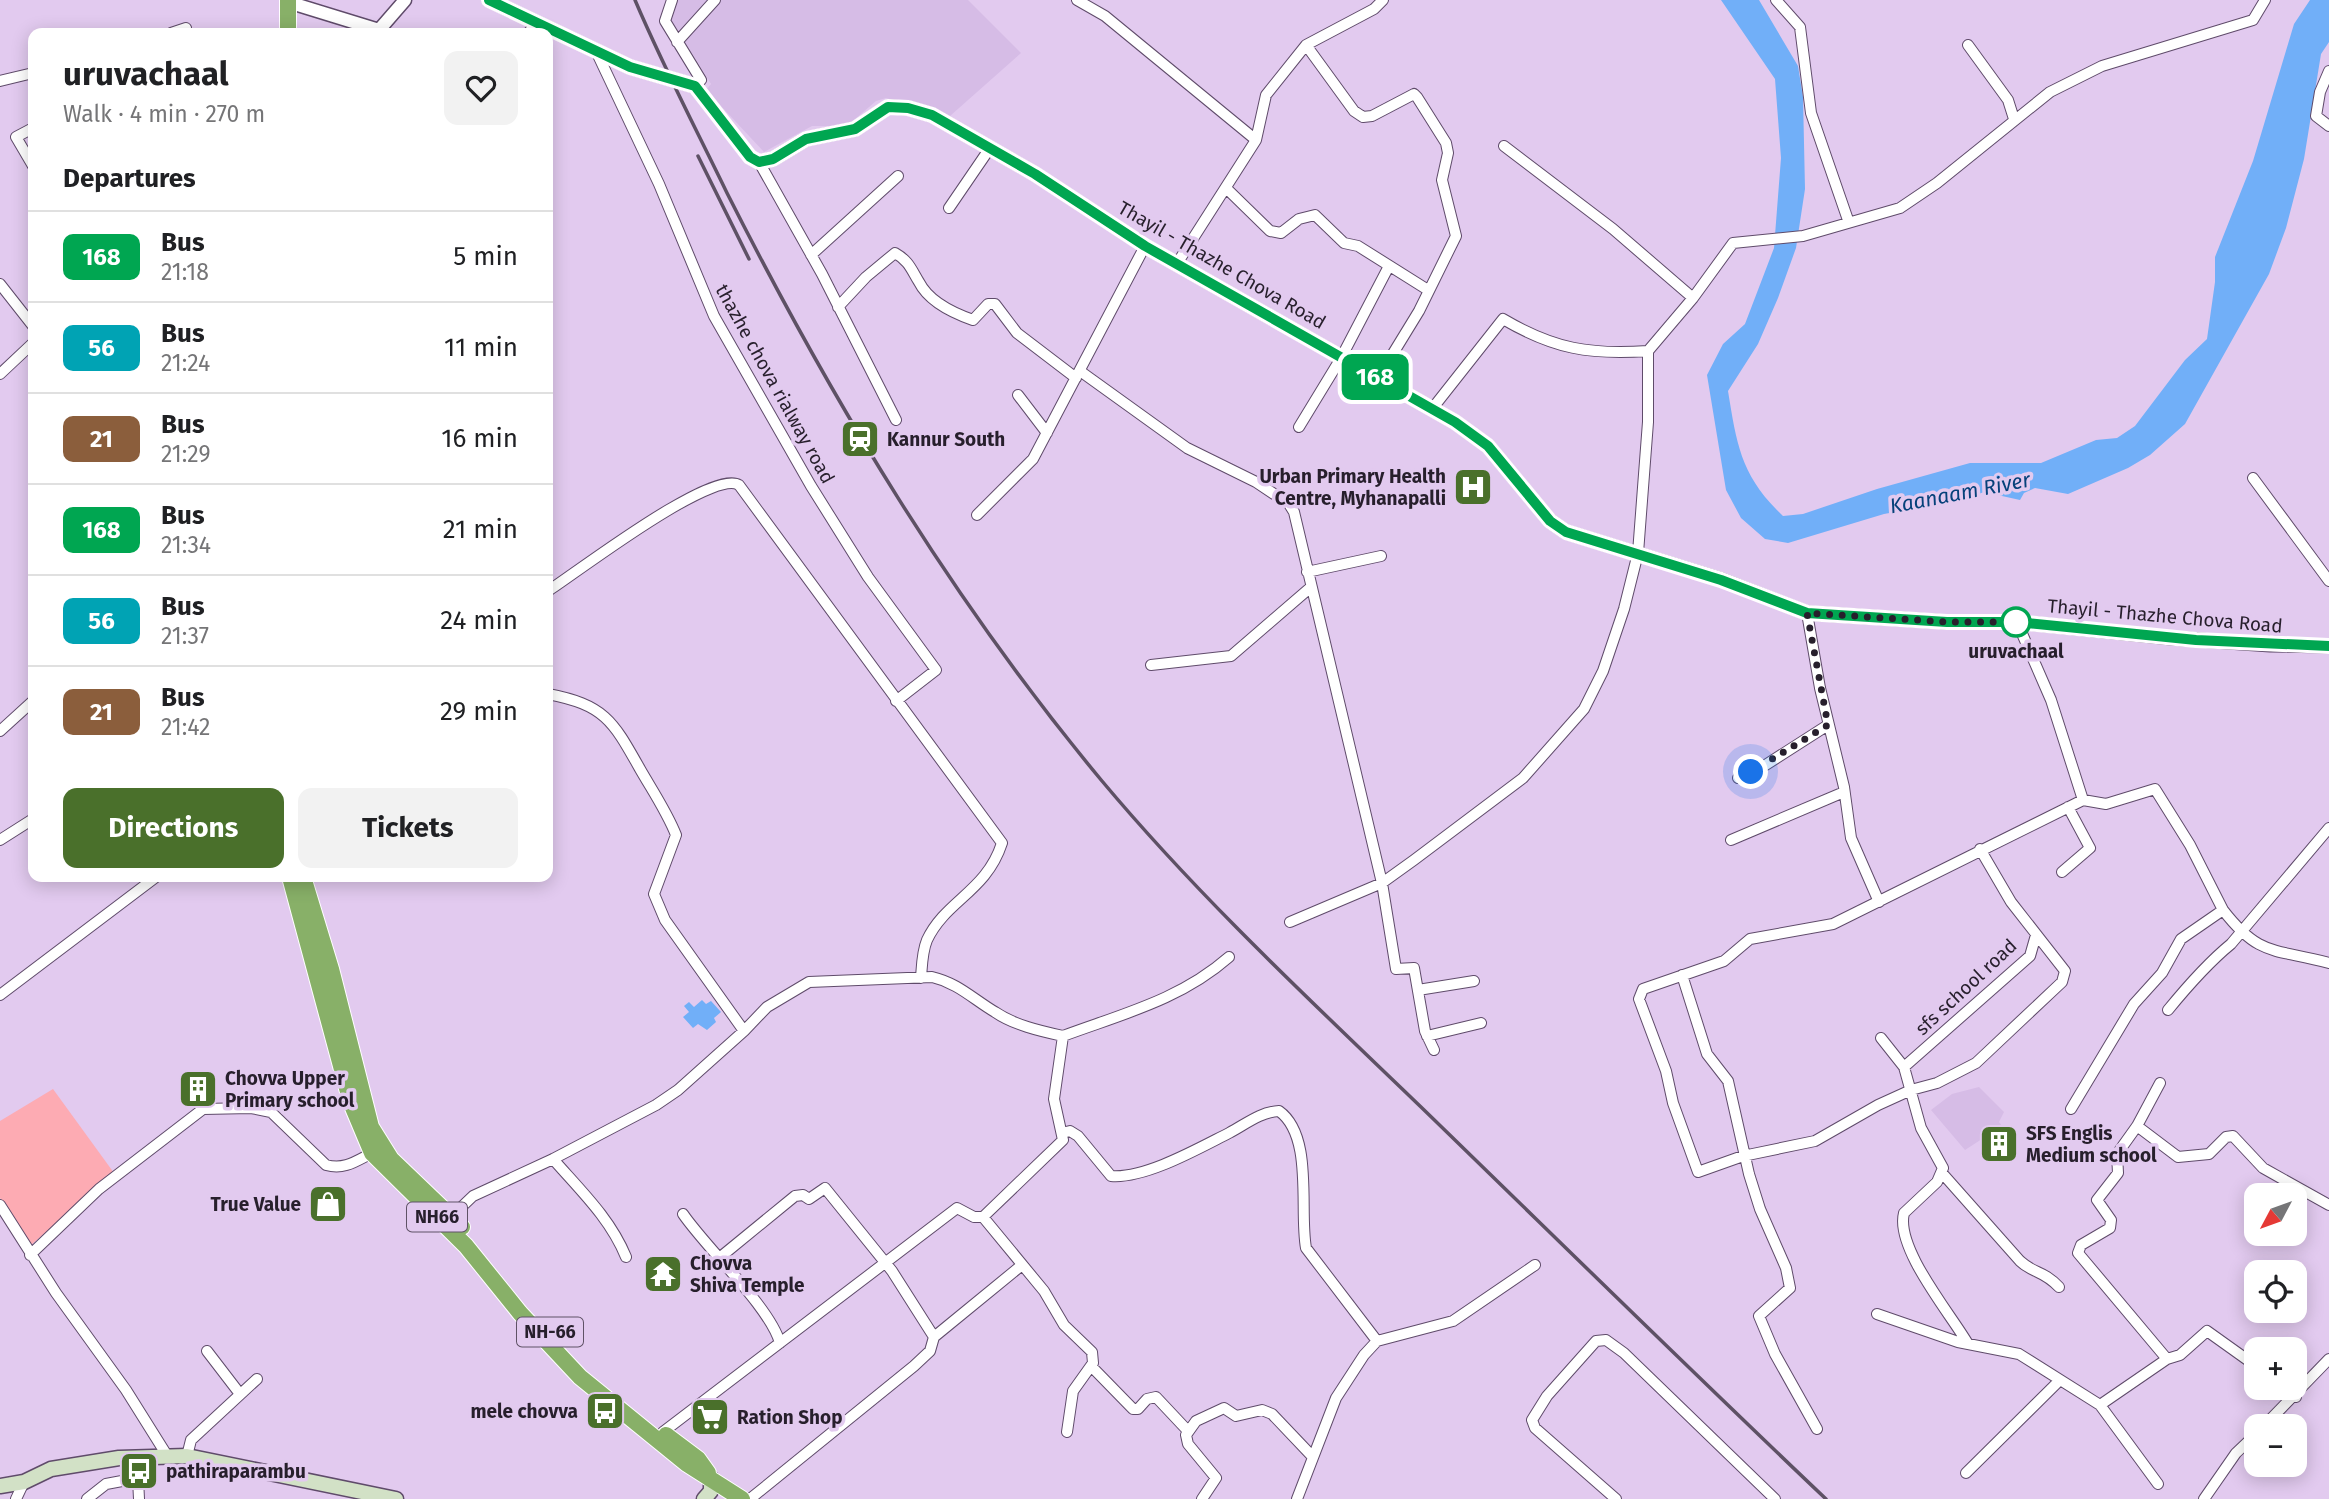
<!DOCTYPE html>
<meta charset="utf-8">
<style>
:root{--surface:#fff;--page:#f2f2f2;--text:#202124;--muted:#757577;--line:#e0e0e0;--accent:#4a702b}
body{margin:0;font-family:"Fira Sans",sans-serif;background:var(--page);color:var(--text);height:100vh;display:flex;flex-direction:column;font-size:26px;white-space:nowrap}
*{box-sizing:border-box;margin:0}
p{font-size:23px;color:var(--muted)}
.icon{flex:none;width:38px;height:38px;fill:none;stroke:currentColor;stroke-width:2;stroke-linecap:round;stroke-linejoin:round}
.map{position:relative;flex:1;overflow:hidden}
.drawer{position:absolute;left:28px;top:28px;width:525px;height:854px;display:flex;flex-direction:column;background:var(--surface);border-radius:14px;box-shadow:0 4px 18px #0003}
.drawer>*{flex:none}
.badge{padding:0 14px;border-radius:10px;font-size:24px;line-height:46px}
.needle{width:46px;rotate:229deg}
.buttons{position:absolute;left:2244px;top:1183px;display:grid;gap:14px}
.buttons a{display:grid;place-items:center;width:63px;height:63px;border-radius:14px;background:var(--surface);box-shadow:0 4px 18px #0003;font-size:35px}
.you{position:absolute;width:35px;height:35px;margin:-18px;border:5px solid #fff;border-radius:50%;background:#1a73e8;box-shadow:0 0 0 10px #1a73e833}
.map>.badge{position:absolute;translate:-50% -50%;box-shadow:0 0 0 4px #fff}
h2{padding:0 35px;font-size:26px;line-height:63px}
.round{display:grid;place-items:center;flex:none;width:74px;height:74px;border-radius:14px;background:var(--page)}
.headline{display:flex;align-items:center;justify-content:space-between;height:119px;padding:0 35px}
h1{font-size:33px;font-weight:700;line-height:52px}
.button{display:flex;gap:14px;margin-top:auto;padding:14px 35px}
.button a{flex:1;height:80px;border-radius:14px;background:var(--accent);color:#fff;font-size:28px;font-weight:700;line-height:80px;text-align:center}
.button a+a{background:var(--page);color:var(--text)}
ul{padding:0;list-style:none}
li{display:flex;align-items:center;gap:21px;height:91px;padding:0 35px;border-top:2px solid var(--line)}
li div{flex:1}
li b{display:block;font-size:26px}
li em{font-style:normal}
li .badge{min-width:77px;font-weight:700;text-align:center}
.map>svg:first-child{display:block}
.built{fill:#d6bce6}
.green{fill:#fdabb3}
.water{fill:#71aff8}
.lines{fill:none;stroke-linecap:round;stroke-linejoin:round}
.minor-casing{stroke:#5f4b6a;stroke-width:12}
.tertiary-casing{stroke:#5f4b6a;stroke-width:15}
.secondary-casing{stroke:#5f4b6a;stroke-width:17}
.trunk-casing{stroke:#fff;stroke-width:18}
.minor{stroke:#fff;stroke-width:10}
.tertiary{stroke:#fff;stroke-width:12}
.secondary{stroke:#d2e1c6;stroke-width:14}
.trunk{stroke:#88b068;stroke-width:16}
.rail{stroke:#5e5165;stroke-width:3.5}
.line-casing{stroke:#fff;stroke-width:16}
.line{stroke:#00a651;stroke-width:10}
.walk{stroke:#271f2c;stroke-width:7;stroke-dasharray:0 12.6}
.stop-dot{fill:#fff;stroke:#00a651;stroke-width:3.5}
.labels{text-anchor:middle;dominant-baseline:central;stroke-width:7;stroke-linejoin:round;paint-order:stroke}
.shield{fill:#e2caef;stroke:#5f5266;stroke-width:2}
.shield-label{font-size:18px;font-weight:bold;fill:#271f2c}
.street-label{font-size:19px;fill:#271f2c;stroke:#e2caef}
.poi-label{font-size:19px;font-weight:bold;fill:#271f2c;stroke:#e2caef;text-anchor:start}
.stop-label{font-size:19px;font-weight:bold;fill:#271f2c;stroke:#e2caef}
.water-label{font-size:21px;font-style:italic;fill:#06417a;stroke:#e2caef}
</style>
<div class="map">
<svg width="2329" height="1499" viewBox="0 0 2329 1499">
<rect width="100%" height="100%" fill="#e2caef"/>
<!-- built -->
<path class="built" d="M675 0H968L1021 53 950 116 886 98 876 101 847 126H812L764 152 706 90 711 84 668 14Z
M1979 1087 2004 1112 1999 1122 2002 1126 1965 1150 1931 1110 1952 1094Z"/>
<!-- green -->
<path class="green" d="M53 1089 114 1173 31 1245 0 1198V1121Z"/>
<!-- water -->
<path class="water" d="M1721 0H1759L1798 66 1803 97 1805 189 1796 248 1778 298 1758 344 1728 391C1737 446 1741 476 1783 516L1803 514 1877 489 1970 463H2041L2096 440 2117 438 2135 426 2185 360 2207 339 2215 282V257L2253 161 2294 24 2310 0H2329V42L2321 54 2304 159 2286 228 2269 274 2185 424 2150 455 2128 468 2068 494 2035 488 2024 493 2020 500 1984 492 1962 500 1884 514 1788 543 1765 539 1741 518 1726 490 1707 375 1723 344 1745 324 1774 248 1781 158 1775 79Z
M702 1000 706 1004 711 1001 721 1012 714 1018 716 1022 707 1030 698 1024 693 1028 683 1017 689 1012 684 1006 689 1002 694 1007Z"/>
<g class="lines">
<!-- minor casing -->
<g class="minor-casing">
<path id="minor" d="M672 0 665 21 701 80 695 86
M1077 0 1105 16 1256 140
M1776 0 1800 27 1811 113 1848 220
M171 33 186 28
M528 33 537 23
M677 42 715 0
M1306 45 1354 111 1363 117 1372 116 1414 94 1417 97 1446 143 1448 153 1442 180 1456 236 1419 311 1378 378
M1968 45 2008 100 2014 119
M596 51 659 184 714 316 811 486 868 577 936 670 896 701
M2329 71 2320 92 2316 116 2329 126
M0 81 33 73
M33 128 16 137 33 166
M1504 146 1613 229 1693 298
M759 162 822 274 896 420
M1226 188 1270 231 1281 233 1299 219 1315 215 1344 243 1358 246 1428 290
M949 208 990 148
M811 255 898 176
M1178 262 1256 140 1266 95 1306 45 1374 9 1383 0
M0 284 33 326
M838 307 866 277 895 253C909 261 911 269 919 282 929 302 953 313 973 320L988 304H995L1017 333 1076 378
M1080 371 1187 448 1256 482 1289 504 1294 512 1382 883 1396 969 1414 968 1425 1031 1434 1050
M0 374 33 343
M1018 395 1047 433
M1432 409 1503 319C1554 349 1590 355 1648 351
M1299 427 1341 358 1389 266
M2253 478 2329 581
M977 515 1033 459 1145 246
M1307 572 1381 556
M548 591C576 573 713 468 739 485L1002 843C986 892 946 900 927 940 922 952 922 965 921 978
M1807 613 1820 688 1844 787 1851 838 1879 902
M2017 622 2051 700 2083 800
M1151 665 1231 656 1311 587
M0 731 33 701
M1738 778 1764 766 1828 725
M0 840 33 819
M1731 840 1844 792
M1980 849 2011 902 2065 971 2062 982 1976 1063 1937 1083 1911 1090 1878 1105 1815 1141 1743 1156 1698 1172 1673 1103 1666 1071 1639 999 1643 989 1724 961 1750 939 1833 924 2083 800 2106 804 2155 789 2190 845 2223 910
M2062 872 2090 848 2068 807
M1290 922 1382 883 1414 860 1523 778 1584 709 1603 671 1624 609 1638 553 1648 422V351L1693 298 1733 243 1803 236 1900 208 1937 183 2050 92 2102 66 2253 20 2265 0
M1682 975 1707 1054 1728 1081 1749 1174 1760 1209 1786 1268 1790 1288 1759 1316 1775 1354 1817 1429
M1418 990 1474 981
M0 995 156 877
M2168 1010C2186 988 2209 962 2231 944L2329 828
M1063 1036C1122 1014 1180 1000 1229 957
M1427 1036 1481 1023
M1881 1038 1904 1067 1921 1128 1943 1168 1937 1182 1904 1213C1895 1248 1950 1313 1968 1344
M1904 1067 2030 956 2036 935
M2160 1083 2137 1126 2117 1154 2118 1173 2097 1200 2111 1220 2110 1228 2081 1245 2078 1253 2167 1359 2180 1355 2207 1331 2256 1366
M2071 1109 2134 1004 2162 973 2181 939 2223 910C2260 958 2275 948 2329 963
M2137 1126 2178 1157 2209 1154 2226 1137 2233 1136 2263 1168 2329 1205
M1062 1133 1070 1131 1078 1136 1111 1176C1145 1179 1199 1148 1229 1133 1246 1124 1260 1112 1279 1111 1314 1136 1299 1211 1306 1248L1377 1341
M553 1159C580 1190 610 1218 626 1257
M1942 1173 2020 1261C2034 1274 2043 1270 2059 1287
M0 1205 56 1293 126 1390 168 1457
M683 1214C707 1249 770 1307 780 1343
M452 1216 473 1196 553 1159 656 1105 678 1090 744 1031 665 920 654 894 676 835C667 812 652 790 640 769 613 721 605 705 548 694
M983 1217 1044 1291 1064 1325 1092 1352 1093 1363 1073 1391 1067 1432
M30 1255 99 1189 203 1109 251 1108 271 1112 326 1165C345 1170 356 1161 372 1153
M718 1259 795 1196 803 1195 809 1199 825 1188 892 1271 934 1337 930 1351 914 1366 750 1499
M1877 1314 1958 1342 2019 1354 2100 1405 2158 1484
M934 1337 1022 1265
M207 1351 240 1394
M1091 1366 1133 1409H1138L1147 1399 1156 1397 1187 1430
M2285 1388 2296 1397
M2100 1405 2167 1359
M2264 1426 2329 1359
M663 1432 957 1208 974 1217H983L1063 1140 1054 1099 1063 1036C1040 1031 1014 1025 995 1012 973 999 958 983 932 977L809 982 767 1007 744 1031
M187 1456 191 1440 257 1379
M137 1458 139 1499
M1966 1473 2059 1381
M16 1499 24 1482
M87 1499 106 1484 138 1478
M1202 1499 1216 1478 1188 1444 1186 1435 1196 1421 1224 1408 1236 1416 1262 1410 1272 1414 1311 1455
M1297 1499 1336 1398 1364 1355 1377 1341 1453 1321 1535 1265
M1616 1499 1535 1428 1532 1420 1547 1396 1596 1341 1606 1340 1624 1353 1775 1499
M2204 1499 2236 1453 2256 1434"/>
</g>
<!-- tertiary casing -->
<g class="tertiary-casing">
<path id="tertiary" d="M489 0 630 67 695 86 750 157 759 162 773 159 806 139 855 129 888 107 908 108 932 115 1035 174 1145 246 1455 422 1488 446 1550 521 1566 532 1722 580 1807 613 1947 622H2017L2171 638 2270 645 2329 646
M288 2 379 30 405 0"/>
</g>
<!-- secondary casing -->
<g class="secondary-casing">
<path id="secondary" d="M0 1486 24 1482 51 1469 119 1458 187 1456 396 1499
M704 1499 711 1491V1478"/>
</g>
<!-- trunk casing -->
<g class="trunk-casing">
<path id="trunk" d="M288 0V33
M290 877 351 1103 372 1153 466 1246 520 1313 580 1377 687 1464 742 1499
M303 877 331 969 371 1127 391 1159 462 1227
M666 1435 698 1459 708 1473"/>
</g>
<!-- minor -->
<use href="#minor" class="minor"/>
<!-- tertiary -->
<use href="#tertiary" class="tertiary"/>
<!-- secondary -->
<use href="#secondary" class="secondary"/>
<!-- trunk -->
<use href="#trunk" class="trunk"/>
<!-- rail -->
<path class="rail" d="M635 0C663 66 696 129 727 193 832 401 953 602 1102 781 1200 898 1312 1002 1421 1107 1556 1238 1690 1370 1826 1499
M698 156 749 259"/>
</g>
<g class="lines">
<!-- line casing -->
<g class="line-casing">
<path id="line" d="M489 0 630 67 695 86 750 157 759 162 773 159 806 139 855 129 888 107 908 108 932 115 1035 174 1145 246 1455 422 1488 446 1550 521 1566 532 1721 580 1807 613 1947 622H2017L2196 640 2329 646"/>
</g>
<!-- line -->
<use href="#line" class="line"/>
<!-- walk -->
<path class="walk" d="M1751 772 1828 725 1807 613 1947 622H2016"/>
</g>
<!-- icons -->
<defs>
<g id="station-square" transform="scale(2.0125)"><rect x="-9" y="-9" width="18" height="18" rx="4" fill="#4a702b" stroke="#e2caef"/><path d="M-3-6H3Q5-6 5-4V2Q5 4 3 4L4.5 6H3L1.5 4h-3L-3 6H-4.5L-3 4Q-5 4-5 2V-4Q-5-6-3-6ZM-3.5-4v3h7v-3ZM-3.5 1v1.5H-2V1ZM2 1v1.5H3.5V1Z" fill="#fff"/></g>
<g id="hospital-square" transform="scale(2.0125)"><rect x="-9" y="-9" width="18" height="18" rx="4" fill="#4a702b" stroke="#e2caef"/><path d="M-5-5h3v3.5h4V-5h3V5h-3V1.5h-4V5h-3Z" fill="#fff"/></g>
<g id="building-square" transform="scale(2.0125)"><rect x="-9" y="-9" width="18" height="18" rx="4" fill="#4a702b" stroke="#e2caef"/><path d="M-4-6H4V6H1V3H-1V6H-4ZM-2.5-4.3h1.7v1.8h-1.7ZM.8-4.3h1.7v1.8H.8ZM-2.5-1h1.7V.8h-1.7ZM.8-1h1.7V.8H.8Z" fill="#fff"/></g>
<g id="shop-square" transform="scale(2.0125)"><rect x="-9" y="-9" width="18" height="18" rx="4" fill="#4a702b" stroke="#e2caef"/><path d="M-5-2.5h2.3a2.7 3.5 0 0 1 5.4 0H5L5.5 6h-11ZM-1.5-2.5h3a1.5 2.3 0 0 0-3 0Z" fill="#fff"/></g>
<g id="temple-square" transform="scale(2.0125)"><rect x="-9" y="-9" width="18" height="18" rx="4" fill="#4a702b" stroke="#e2caef"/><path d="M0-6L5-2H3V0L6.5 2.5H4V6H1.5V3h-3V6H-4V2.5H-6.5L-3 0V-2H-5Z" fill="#fff"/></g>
<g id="bus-square" transform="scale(2.0125)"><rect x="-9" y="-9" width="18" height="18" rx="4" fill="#4a702b" stroke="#e2caef"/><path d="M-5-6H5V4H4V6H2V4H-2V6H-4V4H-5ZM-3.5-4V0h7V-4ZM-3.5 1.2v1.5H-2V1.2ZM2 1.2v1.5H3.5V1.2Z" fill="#fff"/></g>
<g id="supermarket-square" transform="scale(2.0125)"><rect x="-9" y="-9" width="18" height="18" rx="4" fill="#4a702b" stroke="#e2caef"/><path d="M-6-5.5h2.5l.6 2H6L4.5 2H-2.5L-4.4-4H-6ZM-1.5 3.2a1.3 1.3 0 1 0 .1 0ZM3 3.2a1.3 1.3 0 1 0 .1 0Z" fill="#fff"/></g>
</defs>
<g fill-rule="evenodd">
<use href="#station-square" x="860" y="439"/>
<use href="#hospital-square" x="1473" y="487"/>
<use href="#building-square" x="198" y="1089"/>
<use href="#building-square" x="1999" y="1144"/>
<use href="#shop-square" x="328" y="1204"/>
<use href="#temple-square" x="663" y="1274"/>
<use href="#bus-square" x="605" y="1411"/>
<use href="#supermarket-square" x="710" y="1417"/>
<use href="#bus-square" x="139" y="1471"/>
</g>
<!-- markers -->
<circle class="stop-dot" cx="2016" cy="622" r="14"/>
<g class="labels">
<!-- shield labels -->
<g class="shield">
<rect x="407" y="1202.5" width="60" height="29" rx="5"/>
<rect x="517" y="1317.5" width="66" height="29" rx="5"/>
</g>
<g class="shield-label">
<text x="437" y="1217">NH66</text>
<text x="550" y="1332">NH-66</text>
</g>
<!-- street labels -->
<g class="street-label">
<text transform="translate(1222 265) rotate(30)">Thayil - Thazhe Chova Road</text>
<text transform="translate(775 384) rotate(61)">thazhe chova rialway road</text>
<text transform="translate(2165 616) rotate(5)">Thayil - Thazhe Chova Road</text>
<text transform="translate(1966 987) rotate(-43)">sfs school road</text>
</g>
<!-- poi labels -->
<g class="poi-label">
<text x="887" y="439">Kannur South</text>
<text x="1446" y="476" text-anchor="end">Urban Primary Health<tspan x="1446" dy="22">Centre, Myhanapalli</tspan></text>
<text x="225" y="1078">Chovva Upper<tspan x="225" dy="22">Primary school</tspan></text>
<text x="2026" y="1133">SFS Englis<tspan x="2026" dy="22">Medium school</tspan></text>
<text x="301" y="1204" text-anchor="end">True Value</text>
<text x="690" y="1263">Chovva<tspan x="690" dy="22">Shiva Temple</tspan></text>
<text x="578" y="1411" text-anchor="end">mele chovva</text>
<text x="737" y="1417">Ration Shop</text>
<text x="166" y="1471">pathiraparambu</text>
</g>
<!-- stop labels -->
<g class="stop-label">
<text x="2016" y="651">uruvachaal</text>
</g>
<!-- water labels -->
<g class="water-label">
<text transform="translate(1960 493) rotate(-11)">Kaanaam River</text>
</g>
</g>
</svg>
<div class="buttons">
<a><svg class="needle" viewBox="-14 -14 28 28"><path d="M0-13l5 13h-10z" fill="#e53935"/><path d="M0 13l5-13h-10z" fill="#757577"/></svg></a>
<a><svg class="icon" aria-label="locate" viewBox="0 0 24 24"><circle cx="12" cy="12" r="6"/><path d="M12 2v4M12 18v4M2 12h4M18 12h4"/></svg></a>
<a>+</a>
<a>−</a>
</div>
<div class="you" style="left:1751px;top:772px"></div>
<b class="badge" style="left:1375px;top:377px;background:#00a651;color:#fff">168</b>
<section class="drawer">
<div class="headline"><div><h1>uruvachaal</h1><p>Walk · 4 min · 270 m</p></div><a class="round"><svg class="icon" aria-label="heart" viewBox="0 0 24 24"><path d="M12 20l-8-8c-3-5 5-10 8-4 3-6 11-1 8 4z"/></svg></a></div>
<h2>Departures</h2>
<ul>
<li><span class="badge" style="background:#00a651;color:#fff">168</span><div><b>Bus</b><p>21:18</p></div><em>5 min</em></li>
<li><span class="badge" style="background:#00a3b4;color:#fff">56</span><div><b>Bus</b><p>21:24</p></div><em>11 min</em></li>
<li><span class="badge" style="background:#8b5e3c;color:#fff">21</span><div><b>Bus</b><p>21:29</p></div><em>16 min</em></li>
<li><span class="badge" style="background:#00a651;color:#fff">168</span><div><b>Bus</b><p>21:34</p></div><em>21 min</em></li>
<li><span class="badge" style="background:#00a3b4;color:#fff">56</span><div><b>Bus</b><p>21:37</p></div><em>24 min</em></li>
<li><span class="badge" style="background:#8b5e3c;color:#fff">21</span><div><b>Bus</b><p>21:42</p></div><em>29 min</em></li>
</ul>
<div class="button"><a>Directions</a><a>Tickets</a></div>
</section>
</div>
